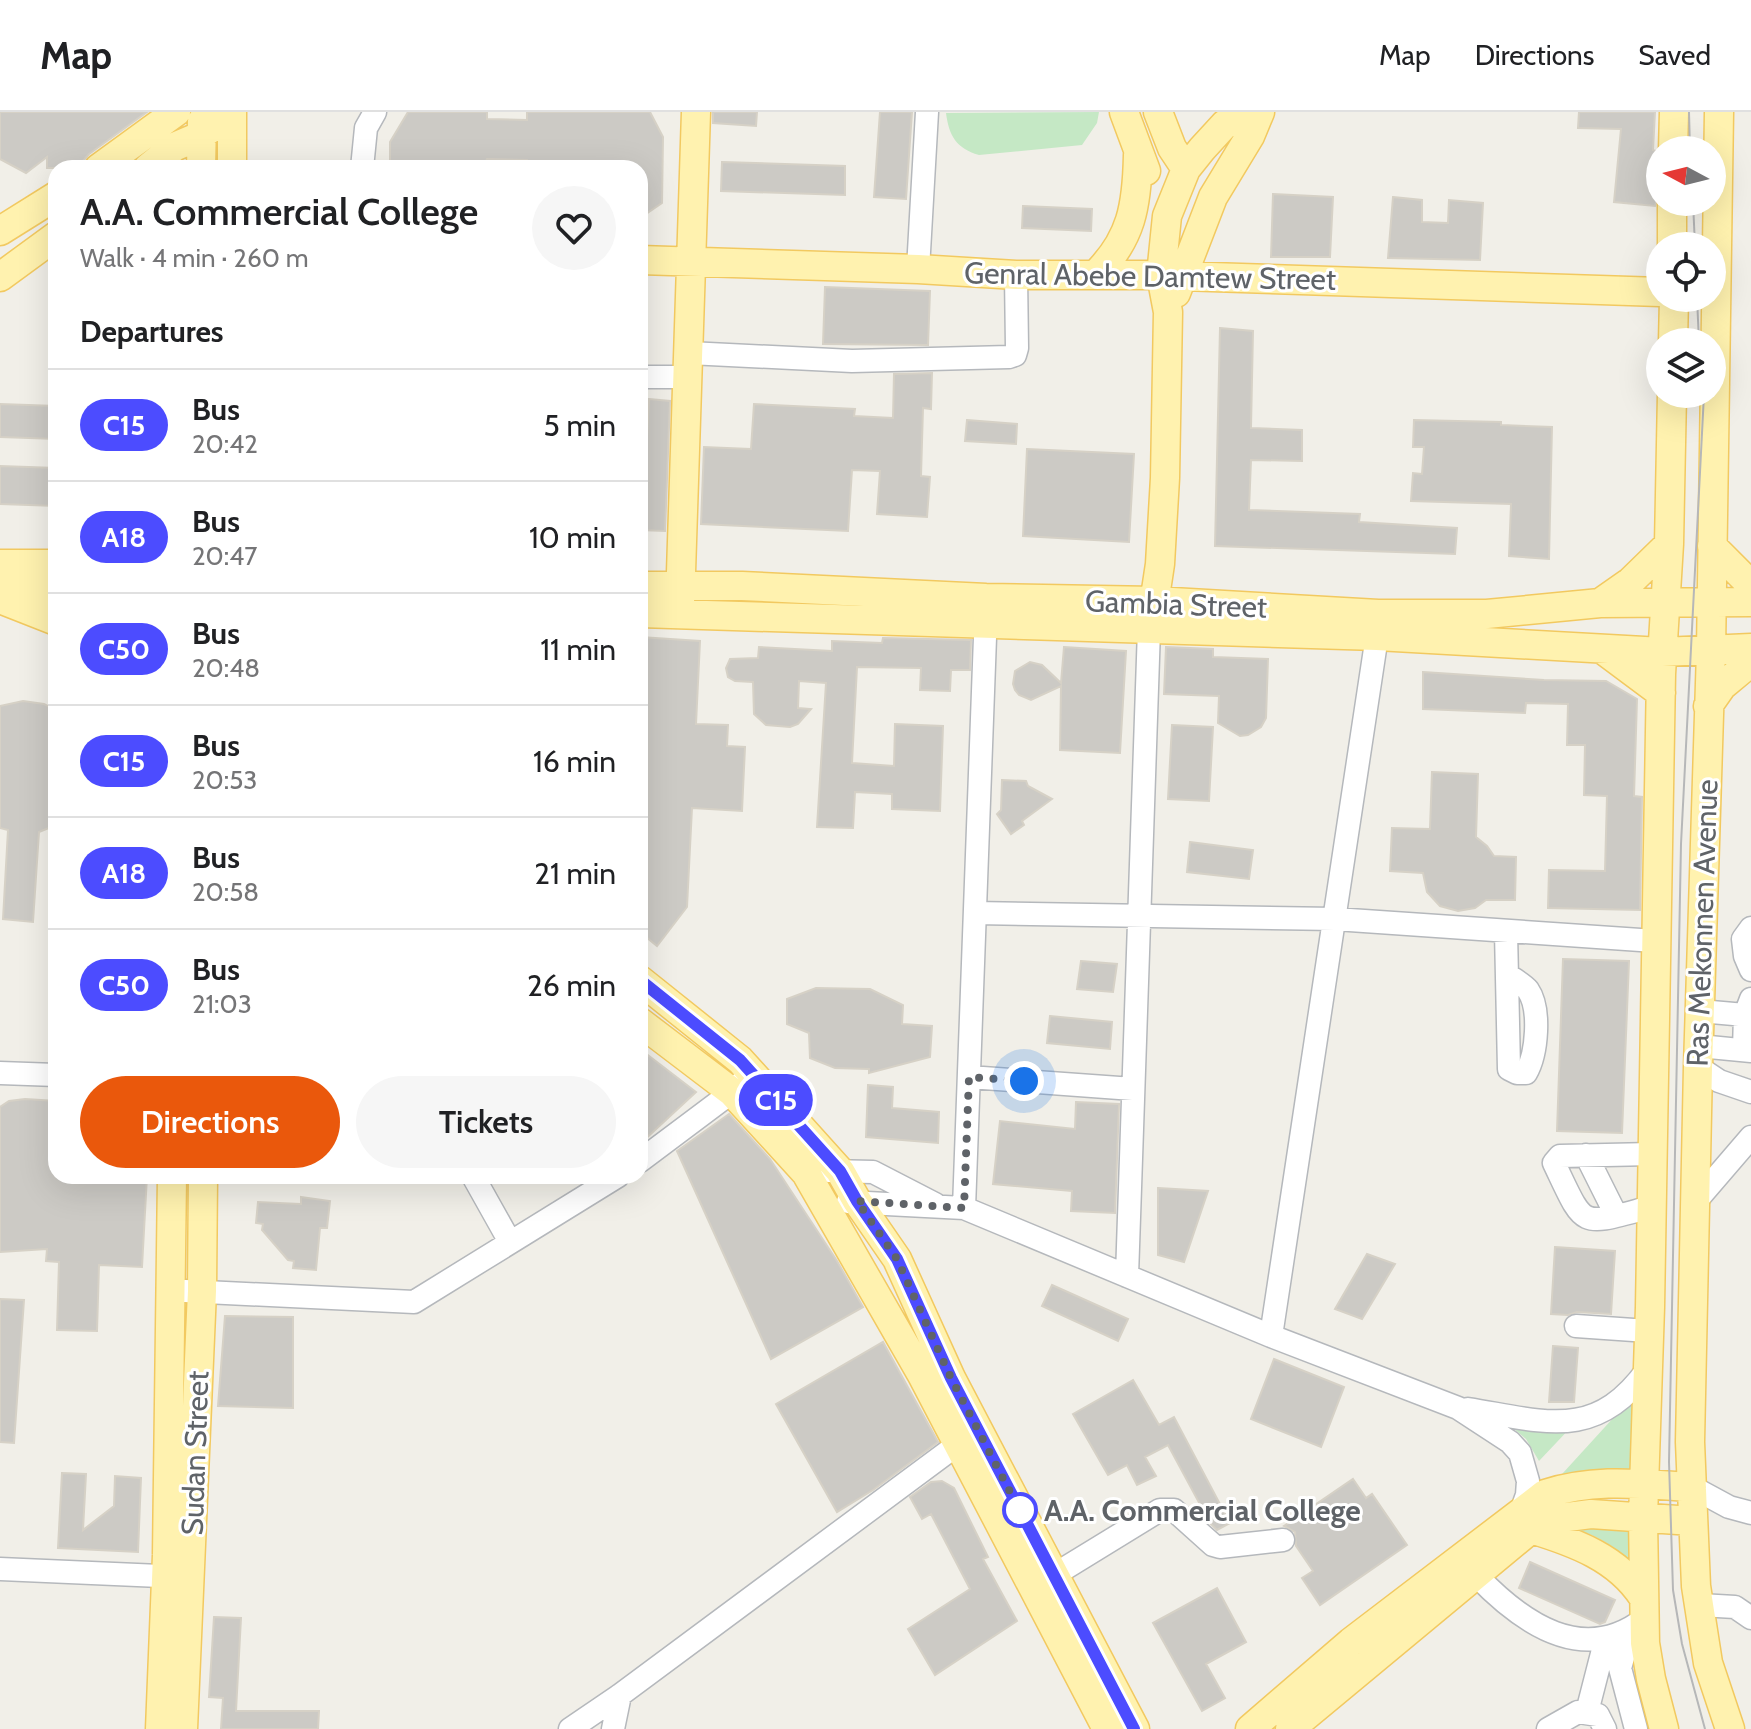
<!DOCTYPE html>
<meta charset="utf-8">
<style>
:root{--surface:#fff;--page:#f6f6f6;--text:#202124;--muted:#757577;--line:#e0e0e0;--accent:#ea580c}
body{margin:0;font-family:Cabin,sans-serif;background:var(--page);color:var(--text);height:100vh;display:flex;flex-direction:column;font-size:30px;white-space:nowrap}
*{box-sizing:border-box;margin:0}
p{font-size:26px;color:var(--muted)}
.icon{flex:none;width:44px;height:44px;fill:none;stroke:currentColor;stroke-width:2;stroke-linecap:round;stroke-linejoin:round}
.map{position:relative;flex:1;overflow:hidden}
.drawer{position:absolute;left:48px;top:48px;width:600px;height:1024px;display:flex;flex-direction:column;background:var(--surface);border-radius:24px;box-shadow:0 8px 32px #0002}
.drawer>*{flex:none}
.badge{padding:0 16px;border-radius:26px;font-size:28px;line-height:52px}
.needle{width:52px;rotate:277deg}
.fabs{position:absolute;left:1646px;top:24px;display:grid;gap:16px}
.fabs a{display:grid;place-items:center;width:80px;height:80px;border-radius:50%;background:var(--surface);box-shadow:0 8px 32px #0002;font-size:40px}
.you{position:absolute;width:40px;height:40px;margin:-20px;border:6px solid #fff;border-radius:50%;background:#1a73e8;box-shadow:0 0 0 12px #1a73e833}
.map>.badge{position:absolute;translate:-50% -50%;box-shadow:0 0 0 4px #fff}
h2{padding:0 32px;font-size:30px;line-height:72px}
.round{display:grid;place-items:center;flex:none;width:84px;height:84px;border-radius:42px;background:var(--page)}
.headline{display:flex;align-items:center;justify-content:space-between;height:136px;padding:0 32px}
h1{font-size:38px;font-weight:600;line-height:60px}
.action{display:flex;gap:16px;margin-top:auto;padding:16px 32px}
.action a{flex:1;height:92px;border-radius:48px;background:var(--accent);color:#fff;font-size:32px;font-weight:600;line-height:92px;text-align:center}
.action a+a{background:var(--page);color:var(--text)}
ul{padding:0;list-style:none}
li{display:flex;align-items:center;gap:24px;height:112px;padding:0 32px;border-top:2px solid var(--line)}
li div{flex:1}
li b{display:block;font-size:30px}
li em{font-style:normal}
li .badge{min-width:88px;font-weight:700;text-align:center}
header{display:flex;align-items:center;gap:48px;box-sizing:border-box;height:112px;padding:0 40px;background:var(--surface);border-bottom:2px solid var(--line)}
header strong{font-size:38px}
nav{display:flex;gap:44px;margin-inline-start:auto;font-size:28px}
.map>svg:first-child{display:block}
.green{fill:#c5e8c5}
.building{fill:#cccac5;stroke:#d6d1c6;stroke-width:2}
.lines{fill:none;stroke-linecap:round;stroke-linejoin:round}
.minor-casing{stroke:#b5b8bc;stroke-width:25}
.major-casing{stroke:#f2c960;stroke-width:31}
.minor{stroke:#fff;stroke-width:22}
.major{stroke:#fff2af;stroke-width:28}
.tram{stroke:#b6b7b8;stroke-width:2}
.line-casing{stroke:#fff;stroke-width:18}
.line{stroke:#4c4cff;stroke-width:12}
.walk{stroke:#5f6368;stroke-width:8;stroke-dasharray:0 14.4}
.stop-dot{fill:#fff;stroke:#4c4cff;stroke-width:4}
.labels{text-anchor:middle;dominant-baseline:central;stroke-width:6;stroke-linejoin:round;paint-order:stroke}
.street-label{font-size:30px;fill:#5f6368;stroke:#fff}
.stop-label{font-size:30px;font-weight:bold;fill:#5f6368;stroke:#fff;text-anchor:start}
</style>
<header>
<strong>Map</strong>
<nav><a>Map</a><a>Directions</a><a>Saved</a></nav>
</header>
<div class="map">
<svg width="1751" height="1617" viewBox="0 0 1751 1617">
<rect width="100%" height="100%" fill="#f1efe8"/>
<!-- green -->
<path class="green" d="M1099 0 1097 11 1082 33 979 43C956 36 949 24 946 1Z
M1636 1281V1365L1552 1373Z
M1507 1311 1574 1312 1539 1349 1526 1327Z
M1558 1413 1640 1414 1637 1458C1613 1430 1593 1421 1558 1413Z"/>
<!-- building -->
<path class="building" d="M0 0H147L89 42 77 56H47V45L26 61 0 47Z
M408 0H487V7L527 8V0H650L663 25 662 91 640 106V56H528L527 48 487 47 483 56H390V30Z
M713 0H757L756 14 713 11Z
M880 0H912L906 87 874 85Z
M1579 0H1655L1653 38 1656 39 1660 48 1659 80 1655 94 1614 90 1621 17 1578 16Z
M722 50 845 54V83L721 79Z
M1273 82 1333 85 1330 145H1271Z
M1393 85 1422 88V110L1448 111 1449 88 1483 91 1480 148 1388 146Z
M1023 94 1092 97 1091 119 1022 116Z
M825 175 930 179 928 233 823 232Z
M1220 216 1253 219 1251 316 1302 318V349L1251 348 1249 398 1360 402 1359 410 1457 416 1455 442 1215 434Z
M932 261 931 297 923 296 921 364 930 365 927 405 877 402 880 359 852 358 848 419 701 412 704 335 751 337 754 292 855 297 854 304 893 306 894 262Z
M649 287 670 289 665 419 640 418V344H646Z
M0 292 56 294V327L0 325Z
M967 308 1017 312 1016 332 965 329Z
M1414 308 1501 310V313L1552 315 1549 447 1509 444 1511 392 1411 389 1413 361 1422 362 1424 335H1413Z
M1027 337 1134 342 1129 430 1023 424Z
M0 354 56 356V394L0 392Z
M640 525 700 529 696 612 728 613 727 634 745 635 742 699 692 696 687 795 657 834 640 820Z
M883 526 971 528 970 558H951L950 579 920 578 921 556 857 555 852 651 894 654 895 612 943 614 940 699 892 697V682L855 680 853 716 817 715 826 571 799 569 798 596 811 597 798 612 790 615 766 613 754 602 753 570 735 569 728 565 726 556 730 547 758 546 759 535 832 539V529L882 531Z
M1064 535 1126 539 1120 641 1060 638 1061 574 1031 588 1019 583 1015 578 1013 572 1015 559 1030 550 1042 553 1061 571Z
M1166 535 1213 537V545L1268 547 1266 606 1261 615 1248 623 1240 624 1218 611 1219 584 1164 582Z
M1423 560 1544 568 1606 569 1637 587 1634 684 1642 685 1640 798 1548 796 1549 758 1605 759 1607 684 1584 683 1585 633H1567L1568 592 1526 591 1525 601 1423 597Z
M23 589 44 592 56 598V713L39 720 33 810 3 807 8 718 0 716V594Z
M1172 613 1213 615 1209 689 1168 687Z
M1432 660 1478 662 1476 725 1487 734 1494 744 1516 745 1515 788H1486L1475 796 1458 799 1440 794 1427 780 1423 761 1390 759 1392 716 1430 717Z
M1002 668 1026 669 1028 674 1052 687 1022 709 1024 713 1011 722 997 702 1001 698Z
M1190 730 1253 738 1249 767 1187 760Z
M1563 847 1629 849 1622 1021 1557 1019Z
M1081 849 1117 852 1113 880 1077 877Z
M816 876 870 877 903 893 902 912 932 914 930 945 869 961V957L835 956 810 946 809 921 787 912V887Z
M1050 904 1112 910 1110 937 1047 931Z
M640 937 696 980 640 1032Z
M868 973 893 975 892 996 939 1000 938 1031 866 1025Z
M25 987 56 989V1064H147L142 1155 99 1153 97 1219 57 1218 59 1150 46 1149 47 1137 0 1140V995L9 989Z
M1076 990 1119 992 1115 1101 1071 1099 1072 1079 993 1072 1000 1009 1075 1017Z
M729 1002 770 1047 837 1149 863 1195 771 1247 677 1039Z
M1158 1076 1208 1079 1184 1150 1158 1143Z
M301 1085 330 1089 327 1116H320L316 1158 293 1156 294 1149 288 1148 262 1118 263 1112 256 1111 258 1090 301 1092Z
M1555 1135 1615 1139 1611 1202 1577 1200 1568 1203 1551 1202Z
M1367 1142 1395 1152 1362 1207 1335 1197Z
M1052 1173 1128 1207 1118 1229 1042 1194Z
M0 1187 24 1188 14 1331 0 1330Z
M225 1204 293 1205V1296L218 1294Z
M883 1230 938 1330 873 1378 837 1400 776 1292Z
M1553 1234 1578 1236 1574 1290H1549Z
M1274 1247 1344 1275 1321 1335 1251 1307Z
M1133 1268 1159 1313 1174 1305 1230 1411 1217 1418 1210 1411 1168 1333 1145 1345 1156 1364 1137 1373 1127 1353 1108 1363 1073 1302Z
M62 1361 86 1362 83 1418 114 1394 115 1364 141 1366 138 1440 58 1436Z
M1353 1367 1366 1386 1372 1382 1407 1433 1320 1493 1302 1466 1313 1459 1296 1434 1295 1420 1284 1414Z
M942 1369 954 1376 988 1445 983 1447 1017 1509 935 1563 908 1517 970 1477 931 1402 922 1407 910 1385 931 1370Z
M1530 1450 1615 1488 1605 1510 1600 1512 1519 1476Z
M1217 1476 1246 1530 1206 1552 1225 1586 1202 1599 1153 1511Z
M214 1505 241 1506 236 1599H319L318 1617H221L223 1586 209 1585Z"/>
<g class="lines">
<!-- minor casing -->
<g class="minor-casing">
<path id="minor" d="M362 56 366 16 375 0
M918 157 927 0
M689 241 852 249 1009 245 1015 243 1017 236 1016 163
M640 265H688
M975 801 1335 807 1655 829
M1751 816 1743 827 1745 844 1751 858
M1506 820 1509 957 1517 961H1526C1537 942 1541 897 1528 878 1523 872 1513 867 1507 862
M1700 899 1745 903
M1699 934 1751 939
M1744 938 1745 903 1751 887
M1698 955 1719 969 1751 980
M0 961 56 963
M969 965 1133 977
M1586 1043 1616 1103
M640 1049 732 980 743 969
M829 1059 873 1060 935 1092
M473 1064 510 1130
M1696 1089 1751 1025
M848 1090 964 1096 1271 1224 1458 1296 1510 1330 1520 1341 1528 1369 1527 1383 1521 1400
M1651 1095C1578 1114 1586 1118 1554 1051L1560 1044 1652 1042
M964 1096 986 498
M1127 1164 1149 517
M185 1179 414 1190 618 1064
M1576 1214 1648 1219
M1271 1224 1377 524
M1468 1297C1543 1309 1595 1330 1647 1258
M1692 1375 1729 1395 1751 1401
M0 1457 183 1465
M1054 1463 1160 1398H1174L1213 1433 1220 1435 1283 1428
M1477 1464C1522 1511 1583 1554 1644 1507
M1700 1493 1735 1495 1751 1506
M1631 1518 1620 1556 1636 1617
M1587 1600 1606 1526
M570 1617 620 1583 969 1324
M613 1617 620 1583
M1548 1617 1578 1600 1598 1603 1605 1617"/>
</g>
<!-- major casing -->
<g class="major-casing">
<path id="major" d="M232 0V56
M1124 0 1146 59
M1158 0 1172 36 1186 57
M1719 0 1711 539 1698 955 1690 1330 1696 1474 1708 1551 1730 1617
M1673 38 1674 0
M99 56 176 0
M148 56 174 35 202 23 232 0
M201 56 202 9
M1672 90V134
M0 119 56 84
M640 148 918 157 1016 163H1150L1660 180
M1095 163C1132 127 1137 93 1138 43
M0 165 56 124
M1176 181 1213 85 1250 24 1260 0
M1673 230 1674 186
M1712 434 1751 473
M0 452H56
M640 474H742L986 486 1155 489 1378 502H1487L1600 491 1751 490
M0 478 56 480
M0 487 56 509
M680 491 696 0
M1600 491 1630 470 1669 432
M640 501 1377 524 1662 540 1751 536
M1152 505 1160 452 1165 366 1168 200 1161 163 1167 104 1186 57 1202 37 1225 12 1254 0
M1602 537 1661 581
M1708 594 1722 574 1751 550
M640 868 740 948 840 1059 857 1089 897 1147 951 1266 1135 1617
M640 910 732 980 806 1061 922 1263 1107 1617
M1527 1409 1531 1417C1574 1430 1618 1446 1643 1485
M160 1617 167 1443 172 1064
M183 1617 202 1179 203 1064
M1250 1617 1351 1530 1545 1382C1595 1366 1640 1372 1692 1375
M1290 1617 1531 1417 1552 1407 1591 1402 1692 1409
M1664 1617 1651 1567 1645 1531 1643 1406 1650 1195 1661 562 1669 432 1672 282"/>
</g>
<!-- minor -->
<use href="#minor" class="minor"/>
<!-- major -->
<use href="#major" class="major"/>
<!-- tram -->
<path class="tram" d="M1689 0 1690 38
M1693 90 1695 134
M1697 186 1699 230
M1704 282 1681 732 1669 1350 1673 1478 1682 1532 1705 1617"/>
</g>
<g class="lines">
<!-- line casing -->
<g class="line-casing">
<path id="line" d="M640 868 740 948 840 1059 857 1089 897 1147 951 1266 1134 1617"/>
</g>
<!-- line -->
<use href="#line" class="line"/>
<!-- walk -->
<path class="walk" d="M1020 1398 1021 1401 951 1266 897 1147 857 1089 964 1096 969 965 1024 969"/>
</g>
<!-- markers -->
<circle class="stop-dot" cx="1020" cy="1398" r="16"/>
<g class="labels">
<!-- street labels -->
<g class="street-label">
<text transform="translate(1150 164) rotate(1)">Genral Abebe Damtew Street</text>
<text transform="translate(1176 492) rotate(2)">Gambia Street</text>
<text transform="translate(1702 811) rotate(-88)">Ras Mekonnen Avenue</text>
<text transform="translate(195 1341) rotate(-88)">Sudan Street</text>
</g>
<!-- stop labels -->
<g class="stop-label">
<text x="1044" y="1398">A.A. Commercial College</text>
</g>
</g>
</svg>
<div class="fabs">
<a><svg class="needle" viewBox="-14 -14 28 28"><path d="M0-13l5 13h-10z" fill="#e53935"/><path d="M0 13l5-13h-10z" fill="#757577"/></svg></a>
<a><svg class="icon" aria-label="locate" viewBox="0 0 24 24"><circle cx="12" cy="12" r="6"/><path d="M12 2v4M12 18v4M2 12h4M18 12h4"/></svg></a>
<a><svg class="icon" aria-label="layers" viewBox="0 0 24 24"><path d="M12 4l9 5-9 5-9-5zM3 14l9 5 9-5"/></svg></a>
</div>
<div class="you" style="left:1024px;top:969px"></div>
<b class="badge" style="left:776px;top:988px;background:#4c4cff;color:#fff">C15</b>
<section class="drawer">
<div class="headline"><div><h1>A.A. Commercial College</h1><p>Walk · 4 min · 260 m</p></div><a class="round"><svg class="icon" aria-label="heart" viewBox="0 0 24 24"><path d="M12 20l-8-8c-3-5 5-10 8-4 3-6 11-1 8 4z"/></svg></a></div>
<h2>Departures</h2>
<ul>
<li><span class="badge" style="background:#4c4cff;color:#fff">C15</span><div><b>Bus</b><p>20:42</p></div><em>5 min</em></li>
<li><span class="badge" style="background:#4c4cff;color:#fff">A18</span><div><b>Bus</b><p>20:47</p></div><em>10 min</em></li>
<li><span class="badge" style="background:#4c4cff;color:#fff">C50</span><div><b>Bus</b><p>20:48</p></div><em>11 min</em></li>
<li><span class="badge" style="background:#4c4cff;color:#fff">C15</span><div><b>Bus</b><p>20:53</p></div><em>16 min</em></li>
<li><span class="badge" style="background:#4c4cff;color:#fff">A18</span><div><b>Bus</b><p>20:58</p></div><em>21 min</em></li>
<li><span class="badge" style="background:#4c4cff;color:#fff">C50</span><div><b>Bus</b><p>21:03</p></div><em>26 min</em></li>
</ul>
<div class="action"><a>Directions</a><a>Tickets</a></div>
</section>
</div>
